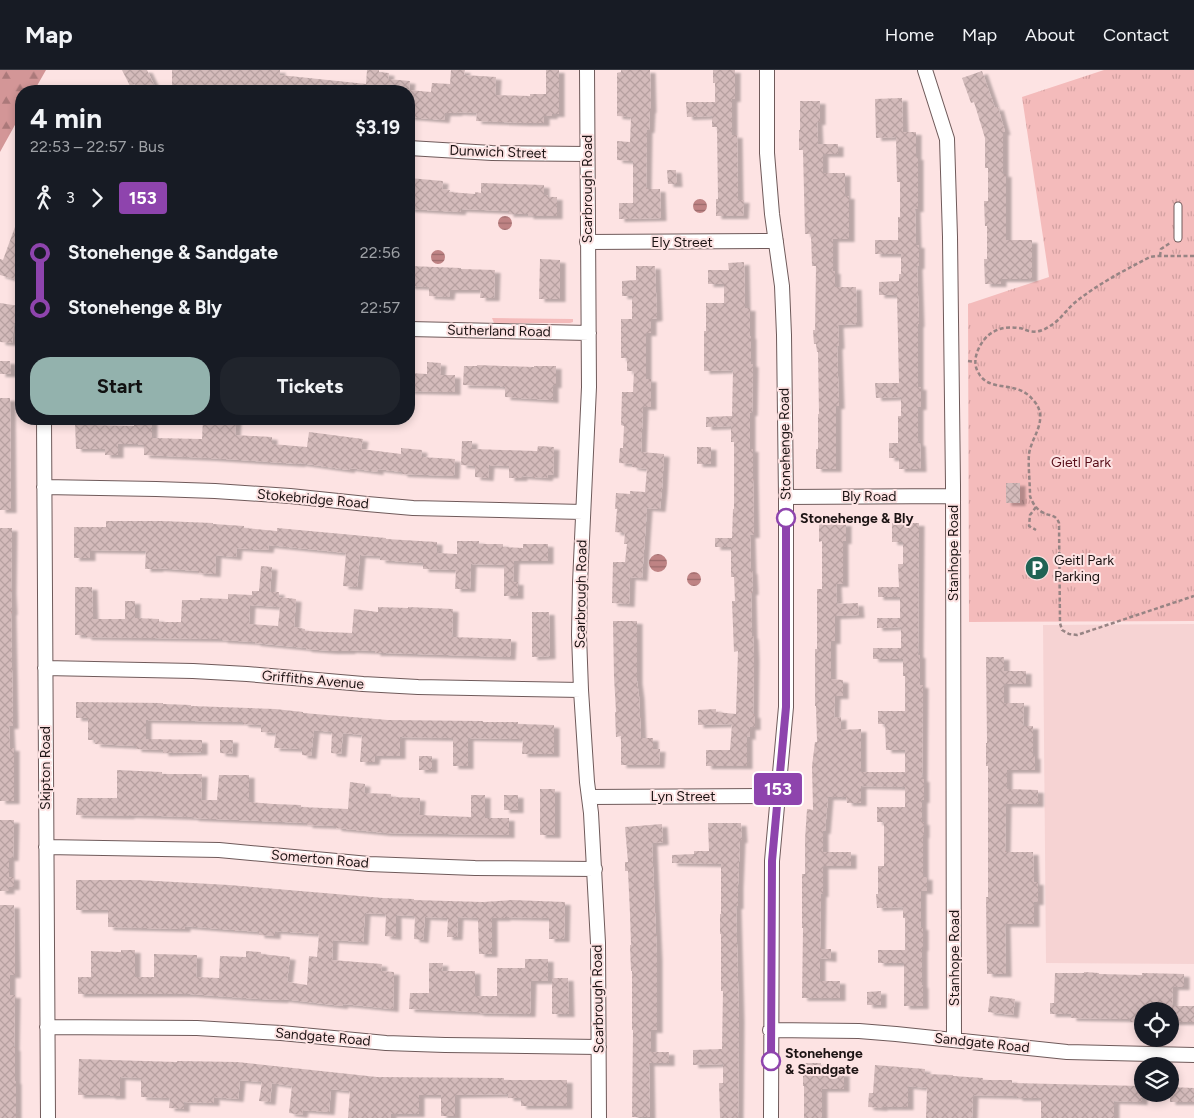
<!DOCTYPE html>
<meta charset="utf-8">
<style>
:root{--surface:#171b24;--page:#20242c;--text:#f1f3f6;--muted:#9ea1a6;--line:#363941;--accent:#93b2ad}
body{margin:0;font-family:Figtree,sans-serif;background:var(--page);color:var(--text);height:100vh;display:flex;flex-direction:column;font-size:19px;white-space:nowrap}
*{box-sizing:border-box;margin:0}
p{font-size:16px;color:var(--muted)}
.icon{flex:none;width:28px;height:28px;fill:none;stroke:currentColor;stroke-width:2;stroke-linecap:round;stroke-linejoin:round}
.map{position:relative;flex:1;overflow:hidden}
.side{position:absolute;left:15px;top:15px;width:400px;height:340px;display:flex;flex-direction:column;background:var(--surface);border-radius:20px;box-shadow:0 2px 8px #0003}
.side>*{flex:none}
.badge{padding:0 10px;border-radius:4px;font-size:18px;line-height:32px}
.tools{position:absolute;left:1134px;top:932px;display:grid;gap:10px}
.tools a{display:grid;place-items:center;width:45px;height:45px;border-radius:50%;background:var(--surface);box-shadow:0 2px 8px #0003;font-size:25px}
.map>.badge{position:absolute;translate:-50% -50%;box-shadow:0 0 0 2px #fff}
.legs{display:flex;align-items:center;gap:8px;height:55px;padding:0 15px;font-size:16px}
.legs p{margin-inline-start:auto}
.overview{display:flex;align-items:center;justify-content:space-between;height:85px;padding:0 15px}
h1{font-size:28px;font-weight:700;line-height:38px}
.button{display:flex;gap:10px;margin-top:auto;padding:10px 15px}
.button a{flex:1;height:58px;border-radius:20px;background:var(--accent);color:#111;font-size:20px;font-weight:700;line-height:58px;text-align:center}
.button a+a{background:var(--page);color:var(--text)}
ul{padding:0 15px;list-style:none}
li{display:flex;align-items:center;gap:18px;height:55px;font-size:19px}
li i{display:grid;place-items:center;width:8px;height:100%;margin:0 6px;background:currentColor}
li i::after{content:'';width:12px;height:12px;margin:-6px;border:4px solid;border-radius:50%;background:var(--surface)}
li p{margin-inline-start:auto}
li:first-child i{background:linear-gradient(#0000 50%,currentColor 0)}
li:last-child i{background:linear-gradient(currentColor 50%,#0000 0)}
header{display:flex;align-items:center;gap:30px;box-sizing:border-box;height:70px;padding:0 25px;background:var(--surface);border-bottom:1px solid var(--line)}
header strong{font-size:24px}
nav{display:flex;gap:28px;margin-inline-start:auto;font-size:18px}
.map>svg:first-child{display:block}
.built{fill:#f6d3d3}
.green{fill:#f4bbbb}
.forest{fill:url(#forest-firs)}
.park{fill:url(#park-tufts)}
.water{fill:url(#water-rules)}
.building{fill:url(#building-cross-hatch);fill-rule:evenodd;filter:url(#shadow)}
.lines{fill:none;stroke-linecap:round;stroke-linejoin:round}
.lane-casing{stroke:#6f5a5a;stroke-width:9}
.street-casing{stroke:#6f5a5a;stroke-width:16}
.path{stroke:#978484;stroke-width:2.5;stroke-dasharray:4 2.5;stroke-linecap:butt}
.lane{stroke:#fff;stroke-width:7}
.street{stroke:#fff;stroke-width:14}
.line-1-casing{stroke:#fff;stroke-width:11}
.line-1{stroke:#8e44ad;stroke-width:8}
.stop-1-dot{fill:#fff;stroke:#8e44ad;stroke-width:2.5}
.labels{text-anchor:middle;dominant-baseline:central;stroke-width:4;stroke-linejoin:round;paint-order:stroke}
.street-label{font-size:14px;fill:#1d1414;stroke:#fde3e3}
.park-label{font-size:14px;fill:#580f1a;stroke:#fde3e3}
.stop-label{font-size:14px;font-weight:bold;fill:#1d1414;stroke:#fde3e3;text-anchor:start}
.poi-label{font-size:14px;fill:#1d1414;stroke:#fde3e3;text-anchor:start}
</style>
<header>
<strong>Map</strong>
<nav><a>Home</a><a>Map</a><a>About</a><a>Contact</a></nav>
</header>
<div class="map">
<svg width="1194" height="1048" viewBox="0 0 1194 1048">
<defs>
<pattern id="forest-firs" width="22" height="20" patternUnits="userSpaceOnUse" patternTransform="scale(1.25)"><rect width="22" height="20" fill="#d39697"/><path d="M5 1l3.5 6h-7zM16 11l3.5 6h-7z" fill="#ab797a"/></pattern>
<pattern id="park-tufts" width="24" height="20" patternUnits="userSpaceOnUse" patternTransform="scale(1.25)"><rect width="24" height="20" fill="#f4bbbb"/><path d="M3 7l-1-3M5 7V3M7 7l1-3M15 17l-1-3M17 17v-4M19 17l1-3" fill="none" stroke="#d1a0a0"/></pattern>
<pattern id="water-rules" width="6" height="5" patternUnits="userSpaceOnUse" patternTransform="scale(1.25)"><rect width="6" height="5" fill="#bf8384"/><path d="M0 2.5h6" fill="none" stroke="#9b6a6b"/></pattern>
<pattern id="building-cross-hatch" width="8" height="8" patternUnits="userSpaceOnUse" patternTransform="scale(1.25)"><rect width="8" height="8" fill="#d4bbbb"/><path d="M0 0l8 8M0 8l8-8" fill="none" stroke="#b6a0a0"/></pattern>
<filter id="shadow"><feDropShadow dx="5.5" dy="3" stdDeviation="1" flood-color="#0004"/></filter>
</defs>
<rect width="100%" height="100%" fill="#fde3e3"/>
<!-- built -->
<path class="built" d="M1194 554V894L1046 893 1043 555Z"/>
<!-- green -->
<path class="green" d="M492 248 573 249V252L570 253H494Z"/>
<!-- forest -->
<path class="forest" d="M0 0H46L34 21H21V44L0 82Z"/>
<!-- park -->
<path class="park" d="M1104 0H1194V551L969 552 968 234 1049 207 1022 27Z"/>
<!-- water -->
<path class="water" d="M693 136a7 7 0 1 1 14 0a7 7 0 1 1-14 0Z
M498 153a7 7 0 1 1 14 0a7 7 0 1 1-14 0Z
M431 187a7 7 0 1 1 14 0a7 7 0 1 1-14 0Z
M649 493a9 9 0 1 1 18 0a9 9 0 1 1-18 0Z
M687 509a7 7 0 1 1 14 0a7 7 0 1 1-14 0Z"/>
<!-- building -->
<path class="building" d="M122 0H147L157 21H139L135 14 130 16Z
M172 0H280V5L366 14 367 0H379V2L389 3 388 9 410 11 409 20 431 22 432 13 450 14 451 0H465L464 5 496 7 495 25 530 26V24H546V0H559V44H552V46H544V53H526L476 51 477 43 457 42V43H445L444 50 409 47V21H257L241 20 236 21H172Z
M621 0H650L651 40H650L649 60H647L646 119H660L661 148 619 149V133H633V91L617 90V71L630 72 631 47 617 46V3L621 2Z
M713 0H735V29H732V65H737L738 130H744L743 146H716V129H718L717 57H712V46L687 47 686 32H715V13H713Z
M982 1 995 38 998 37 1005 62H1003V104H1006V170H1032V209H1001V214H985L984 189H987V156H985L984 131H988V98H985V68L974 32 971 33 962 8Z
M902 28 903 62H916V87H918V139H915L916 175H919V196H917L919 254H918V317H921V337H918V373H920L921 399H899V388H889V373H898V346H901V327L876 328 875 313H899L897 225H879V212L899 211V204H901V184H875V170H898V147H900V112H897L896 67 876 68 875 29Z
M800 31H820V52H817L818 74H838V84H823V103H845V126H849V169H833V201H835V217H856L857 254 838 255 839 276H837L839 336H836V399H816V379H818V344H819L818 282H817L816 274H814L813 260H815L816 196H812L811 164H805L803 80H799V60H800Z
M667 100H676L677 114H668Z
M409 108 443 111 442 119 450 120 449 122 475 124V122L481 123V113L544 115V125H548V127H557V146H528V144H508V141L461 139 460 142 409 139Z
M20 143H21V211L0 205V189L3 190Z
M540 189 560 190V229H539Z
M744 192 745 238H750V266H751V294H753L752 343H750V379H753V409L754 465H750L751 501H752L753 522H751L752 566H753L754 589 753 645H755V657H750V667L747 666V696H706V680H730L732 654 698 655V640L716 639V642L736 644 738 581 734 582 732 531H735L734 507H731V477H715V468H732L733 439H734V372H731V356L706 357V347L732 346 733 300 704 301V261H706V233H724V214H708V200H729L728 193Z
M409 196 461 198V199L495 200 494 228H480L481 220H450L449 227 429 226V217L409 216Z
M636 196H655L657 248 651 249V263H646V309H651V337H643L641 382 664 384 662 419 660 439 647 438 642 508 630 507 629 534 612 533 613 492H625L627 474H624L625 463 615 462 617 439H615L616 423 630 424V421L645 422 647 399 632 397V394L619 393 620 378H623L624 356 621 355 622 322H633L634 301H627V288H621V249H632V226H622V211L636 210Z
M0 233 19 236 15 253H14L12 273 0 272Z
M0 291H10L11 304H0Z
M427 292 441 293 440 305H455V322L409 321V303L427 304Z
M477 295 534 297V296H556V315H553V330L505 327V317H500V316L463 315 464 296H477Z
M0 328H10L11 440H0Z
M134 349H152V368L202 369 203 349H236L235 365 272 367V374L307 377 309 362 363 369 361 379 401 384V378L422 380 421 387 455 389 454 406 402 404V402L378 399V402L350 398 349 400 300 393V394L211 388 144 385V375H138V374H118V385H105V379H76L75 353H92V355L134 356Z
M462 371H472V379L537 381 538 376 554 377 553 405H548L547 408 522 406V408H509V396L489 395 488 408 475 407V396L461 395Z
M697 377H711V394H697Z
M1006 413H1020V433H1006Z
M106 451H162L213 453V454L244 456V458L277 461V458L386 468V469L437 472V483L457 484V471H479V474H503V477L523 478V474H548V491H514L513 512H518V526H504V495L471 494 470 519H455L456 500 423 499V493L380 490V486L360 485 357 517 343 516 346 483 269 475 268 480 237 478 236 487 216 485 215 504 198 503V501L158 498V499H145L146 481 90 480V488H74V457H106Z
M819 453H846V471H843V514H836L837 534 858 533 859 545 835 546V571H831V609L843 610V626H835L834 648 841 647V660L861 659V702H905V680H886L885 654H878V641H905V606H903V589H873V578H901V557L877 558V548H900V527H878V517H899L898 494H903V472H892V453H919L918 585H920V615H923L922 709H924V730H922V752H924V765H923V807H927V821H921V857H923V878H922V915H923V936H904V893H878V880H905V848H903V837L877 838 876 824H878V796H884V752H877V737H905V717L861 716V733H847L846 727H828L825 761H823V782H851V796H823V824H821L820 879H831V889L820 888V911H840V928H802L803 858H802V804H805V769L807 739 813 740 812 696 815 672H817L816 636H815V579H817V519H822V471L819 472Z
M0 458H12L11 521 12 542H11L13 656H9L10 678H14V731H0Z
M261 496 272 497 270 522H279V527L296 529 294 557 305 559V561L352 563 354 539 378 542V537L408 538V537L453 539 452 567 511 569 510 587 386 583H375V581L350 580V581H332L306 579V578L255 573V572L222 570V569L86 567V565H75V517H92L93 549H125V531H135V548L159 549V552H181L182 530H200V528L228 529V524L252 525V521H259ZM250 535 280 537 278 556 249 554Z
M532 542H549L550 586 532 587Z
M613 551H637V611L639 626 641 668H653V679H660L659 695H621V666L616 667 615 642H616L614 607Z
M986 587H1004V601H1026V614H1004V633H1024L1023 656H1033V686H1035V700H1007V719L1038 720V734H1006L1005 782H1033L1034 812H1038V832H1034V854H1005L1006 904H987L986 827H988V696H986V673H987Z
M76 632 163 633V634L191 635V636L275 639 303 642V643L388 650 483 651V652H518V654L554 655V684H522L523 669 468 668V696H453V668L400 667V686H375L374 692H360L362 665 343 663 341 684 331 683 332 662 314 660 311 686 302 685V679L274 678 276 663 261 662V655L243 654V652L146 650V669L202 670V682L163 683V680L136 679V676L95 674V670H88V648H76Z
M220 670H233L232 684 220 683Z
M419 686H432V700H419Z
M117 700 162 702V704H202L201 730H217L219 705H249V732L273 734 301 735V737L348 739 350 712 365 714 364 723 391 724V727L420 728 419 745 471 747V725H485V748H509V765L386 763 336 758V756L307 755V753L193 748V747L129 745V746L76 745 77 728H117Z
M540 719H555V765H540Z
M504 725H518V740H504Z
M0 750H14L13 788H9V807H14V817H9V821H0Z
M708 753H741L742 770H740L738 815V836H736L739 949 738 1048H720L719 1013H723V994L693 995V980L722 979 723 921H721V864H720V844H721V794L672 793V785L694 784V781H709Z
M662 754 663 772 652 773 657 888V960H651V982H669V993H649L650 1047H632L633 960H632V901H631L630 875H631L630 844 628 801H625V792H628L625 757Z
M76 810H138L229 815 383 828 414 829V830L483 832 512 830 565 832 564 869H549V848L505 847V848H492V884H479L478 848 458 847 457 867H447L448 848 425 847 423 870 414 869 415 846 396 845V867L385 866 386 844 365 843 363 872 333 870 332 890 382 894 381 901 394 902 393 939 343 934 342 936 283 929V930L261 929 190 924H78V907H91V881L121 882V880H135V907H154V884L197 885 196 907 219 908 220 886 246 887V881L261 882V884L290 887 287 912 307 915 309 886 317 887 319 864 275 861V866L259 865V862L185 856V859L108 857V840H76Z
M0 835H14L15 905H10V925H15L14 978H15V1011H16V1048H0Z
M525 889H548V911H531L530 944 478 943V942L409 939 410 923H429V893H443L442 901H475V926H497V898H525Z
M1084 902 1099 903V904L1142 905V903L1184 904V917H1173L1172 936H1194V952H1170V941H1142V952H1130V949L1071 948V944H1050V933H1054L1055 903H1084Z
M552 908H568L569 944H552Z
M881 921V935H867V922Z
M990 926 1015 929 1013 945 988 942Z
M79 989 177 992V991L237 992 377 1007 504 1008V1010H567V1036H521V1028H508V1024L455 1025V1046H441V1025H419V1044H391V1048H348L350 1021 331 1019 329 1042 303 1040 302 1045 289 1043 292 1016 272 1013 270 1032 259 1031 262 1012 240 1010 238 1029 214 1027V1033L184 1032V1039L169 1038 170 1028 141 1027V1008L120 1007V1026H110V1025H78Z
M803 993H821V1003H844V1019H822V1048H804V1016H803Z
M875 995 925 999V1004L953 1005V1006L983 1008V1010H1012V1013L1142 1016V1032L1114 1031V1048H1041V1028H1017V1026L973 1025 972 1048H926L927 1018 908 1016V1037H882V1038L868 1037 869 1023H873Z
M1170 1017 1194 1018V1032H1170Z"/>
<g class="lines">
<!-- lane casing -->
<g class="lane-casing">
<path id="lane" d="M1178 136V168"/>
</g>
<!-- street casing -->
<g class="street-casing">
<path id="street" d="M587 0 589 317 580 513 579 565 581 620 587 712 591 743 598 873 599 1048
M767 0V83L772 144 782 216 784 265 786 427V637L772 791 771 1048
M925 0 947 69 950 167 953 414 954 969
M409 78 492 83 587 84
M587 172 776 171
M409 259 589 263
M44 349 48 1048
M44 417 156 419 215 421 290 426 367 434 413 438 583 442
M786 427 953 426
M45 598 193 601 247 604 363 614 418 617 581 620
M589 727 777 726
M46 777 219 780 369 794 475 798 595 799
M47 957 197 958 281 963 386 973 445 975 599 977
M770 960 859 961 896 964 1067 982 1194 985"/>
</g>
<!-- path -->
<path class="path" d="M1160 186 1161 179 1170 173
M1194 186H1157L1150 187C1125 200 1100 213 1078 230 1068 237 1061 250 1050 256 1044 260 1037 263 1029 261 1025 260 1022 258 1018 258 1000 255 985 263 978 280 975 287 974 295 978 302 989 324 1017 309 1033 330 1037 334 1039 338 1040 343 1042 358 1031 370 1029 384 1028 397 1030 412 1030 426 1032 432 1036 439 1042 442 1050 447 1055 443 1059 453L1060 553 1062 560 1069 564 1077 565 1194 526
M968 291 976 292
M1036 437 1030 445 1029 456 1036 460"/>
<!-- lane -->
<use href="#lane" class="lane"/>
<!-- street -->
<use href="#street" class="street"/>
</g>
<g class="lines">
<!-- line-1 casing -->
<g class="line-1-casing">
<path id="line-1" d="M771 991 772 791 786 637V448"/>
</g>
<!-- line-1 -->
<use href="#line-1" class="line-1"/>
</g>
<!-- icons -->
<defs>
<g id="parking-disc" transform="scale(1.25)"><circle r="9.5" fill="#206354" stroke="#fde3e3"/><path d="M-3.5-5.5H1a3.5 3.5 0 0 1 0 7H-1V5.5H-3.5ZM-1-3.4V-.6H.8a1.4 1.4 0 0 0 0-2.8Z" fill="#fff"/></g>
</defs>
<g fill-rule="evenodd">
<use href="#parking-disc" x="1037" y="498"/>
</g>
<!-- markers -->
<g class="stop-1-dot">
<circle cx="786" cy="448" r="9"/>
<circle cx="771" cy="991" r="9"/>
</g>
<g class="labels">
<!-- street labels -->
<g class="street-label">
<text transform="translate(498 82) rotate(2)">Dunwich Street</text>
<text transform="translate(587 119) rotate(-90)">Scarbrough Road</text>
<text x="682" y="172">Ely Street</text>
<text transform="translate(499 261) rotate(1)">Sutherland Road</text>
<text transform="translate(785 374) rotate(-91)">Stonehenge Road</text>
<text x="869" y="426">Bly Road</text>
<text transform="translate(313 429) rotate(5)">Stokebridge Road</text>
<text transform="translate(953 483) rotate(-90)">Stanhope Road</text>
<text transform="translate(581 524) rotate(-89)">Scarbrough Road</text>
<text transform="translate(313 610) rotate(5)">Griffiths Avenue</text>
<text transform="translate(45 698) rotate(-90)">Skipton Road</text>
<text x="683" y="726">Lyn Street</text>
<text transform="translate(320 789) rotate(5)">Somerton Road</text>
<text transform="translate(954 888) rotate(-90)">Stanhope Road</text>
<text transform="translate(598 929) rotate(-91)">Scarbrough Road</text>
<text transform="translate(323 967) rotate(5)">Sandgate Road</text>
<text transform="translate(982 973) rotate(6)">Sandgate Road</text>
</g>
<!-- park labels -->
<g class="park-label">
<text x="1081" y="392">Gietl Park</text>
</g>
<!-- stop labels -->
<g class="stop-label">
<text x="800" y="448">Stonehenge &amp; Bly</text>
<text x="785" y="983">Stonehenge<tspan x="785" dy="16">&amp; Sandgate</tspan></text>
</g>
<!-- poi labels -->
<g class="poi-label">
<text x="1054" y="490">Geitl Park<tspan x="1054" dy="16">Parking</tspan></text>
</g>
</g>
</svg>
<div class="tools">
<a><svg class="icon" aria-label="locate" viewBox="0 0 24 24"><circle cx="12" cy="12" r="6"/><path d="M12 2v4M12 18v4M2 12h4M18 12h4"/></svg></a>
<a><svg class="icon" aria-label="layers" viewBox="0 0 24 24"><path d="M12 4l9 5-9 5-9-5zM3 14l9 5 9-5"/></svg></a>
</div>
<b class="badge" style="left:778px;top:719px;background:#8e44ad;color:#fff">153</b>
<section class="side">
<div class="overview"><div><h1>4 min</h1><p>22:53 – 22:57 · Bus</p></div><b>$3.19</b></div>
<div class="legs"><svg class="icon" aria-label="walk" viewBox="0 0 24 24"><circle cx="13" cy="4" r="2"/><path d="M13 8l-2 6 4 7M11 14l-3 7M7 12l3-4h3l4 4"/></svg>3<svg class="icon" aria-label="forward" viewBox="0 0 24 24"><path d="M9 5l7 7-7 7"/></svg><b class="badge" style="background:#8e44ad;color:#fff">153</b></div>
<ul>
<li><i style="color:#8e44ad"></i><b>Stonehenge &amp; Sandgate</b><p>22:56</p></li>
<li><i style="color:#8e44ad"></i><b>Stonehenge &amp; Bly</b><p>22:57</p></li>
</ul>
<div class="button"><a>Start</a><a>Tickets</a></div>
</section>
</div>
